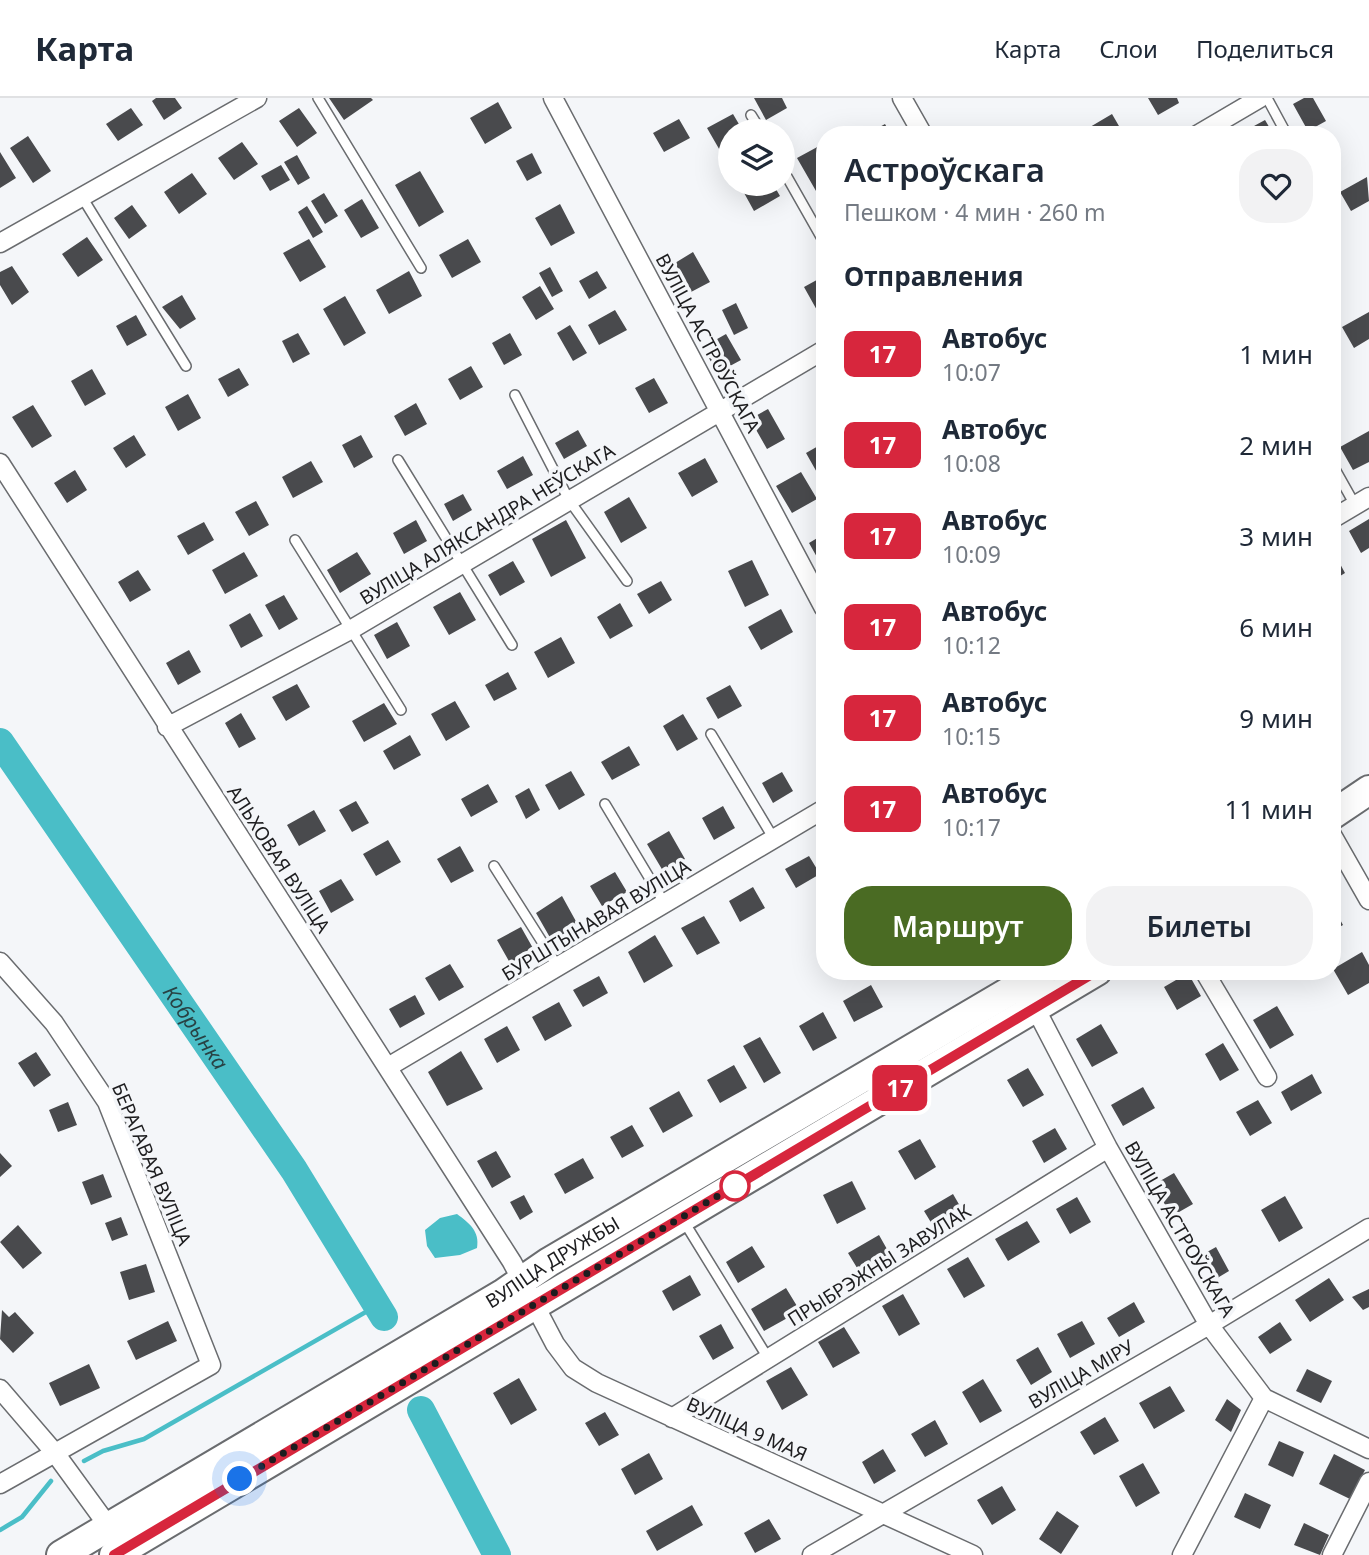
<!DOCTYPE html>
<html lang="ru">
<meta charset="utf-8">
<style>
:root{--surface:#fff;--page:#f2f2f3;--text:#1f2937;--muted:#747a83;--line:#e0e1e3;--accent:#4a6b23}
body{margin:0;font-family:"Noto Sans",sans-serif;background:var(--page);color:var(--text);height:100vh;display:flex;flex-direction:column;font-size:26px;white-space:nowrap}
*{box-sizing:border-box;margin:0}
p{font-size:23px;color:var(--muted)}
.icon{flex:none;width:38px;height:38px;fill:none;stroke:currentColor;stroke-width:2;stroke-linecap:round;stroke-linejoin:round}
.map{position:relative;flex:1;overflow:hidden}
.sheet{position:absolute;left:816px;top:28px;width:525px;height:854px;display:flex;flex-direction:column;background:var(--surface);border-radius:28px;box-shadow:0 7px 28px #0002}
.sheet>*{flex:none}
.badge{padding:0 14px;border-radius:10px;font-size:24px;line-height:46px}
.fabs{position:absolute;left:718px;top:21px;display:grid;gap:14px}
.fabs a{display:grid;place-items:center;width:77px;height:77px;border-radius:50%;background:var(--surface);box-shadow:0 7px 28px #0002;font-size:35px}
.you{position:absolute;width:35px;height:35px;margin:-18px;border:5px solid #fff;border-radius:50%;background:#1a73e8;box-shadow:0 0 0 10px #1a73e833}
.map>.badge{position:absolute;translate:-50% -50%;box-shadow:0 0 0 4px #fff}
h2{padding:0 28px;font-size:26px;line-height:63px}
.round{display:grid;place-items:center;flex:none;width:74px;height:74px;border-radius:28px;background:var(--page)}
.headline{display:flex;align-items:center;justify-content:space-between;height:119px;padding:0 28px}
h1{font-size:33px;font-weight:600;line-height:52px}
.primary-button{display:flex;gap:14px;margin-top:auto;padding:14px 28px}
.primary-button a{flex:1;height:80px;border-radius:28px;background:var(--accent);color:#fff;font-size:28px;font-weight:600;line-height:80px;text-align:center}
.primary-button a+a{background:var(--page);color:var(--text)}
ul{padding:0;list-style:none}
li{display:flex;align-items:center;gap:21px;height:91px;padding:0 28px}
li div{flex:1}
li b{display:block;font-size:26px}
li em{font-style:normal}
li .badge{min-width:77px;font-weight:700;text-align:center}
header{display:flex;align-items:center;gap:42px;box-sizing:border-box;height:98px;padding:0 35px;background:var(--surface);border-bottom:2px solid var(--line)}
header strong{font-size:33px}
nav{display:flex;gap:38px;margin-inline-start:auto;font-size:24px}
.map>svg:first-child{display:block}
.water{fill:#4abec7}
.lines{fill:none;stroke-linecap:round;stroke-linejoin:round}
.stream{stroke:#4abec7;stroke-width:4.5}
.river{stroke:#4abec7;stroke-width:28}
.building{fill:#494a4d}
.lane-casing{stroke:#6a6c6f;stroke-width:12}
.street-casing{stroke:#6a6c6f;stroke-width:21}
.primary-casing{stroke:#6a6c6f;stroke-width:32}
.lane{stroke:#fff;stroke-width:9}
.street{stroke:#fff;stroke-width:18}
.primary{stroke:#fff;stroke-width:28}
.line-casing{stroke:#fff;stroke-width:16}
.line{stroke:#d7263d;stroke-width:10}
.walk{stroke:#1d1d1f;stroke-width:7;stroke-dasharray:0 12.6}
.stop-dot{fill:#fff;stroke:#d7263d;stroke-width:3.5}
.labels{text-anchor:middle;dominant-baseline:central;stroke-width:7;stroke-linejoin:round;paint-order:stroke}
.street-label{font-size:19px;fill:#1d1d1f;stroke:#f4f6f9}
.water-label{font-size:21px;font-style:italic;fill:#284244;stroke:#f4f6f9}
</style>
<header>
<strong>Карта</strong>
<nav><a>Карта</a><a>Слои</a><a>Поделиться</a></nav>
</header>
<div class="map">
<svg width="1369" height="1457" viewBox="0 0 1369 1457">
<rect width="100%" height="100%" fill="#f4f6f9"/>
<!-- water -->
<path class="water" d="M457 1116C469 1125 480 1133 477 1150L460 1157 435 1160 427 1148 425 1132 440 1120Z"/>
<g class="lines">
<!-- stream -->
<path class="stream" d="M84 1363 103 1353 144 1341 378 1207
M0 1432 22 1419 51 1383"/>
<!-- river -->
<g class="river">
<path id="s1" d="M0 644 294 1072 384 1219"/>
<path d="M421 1312 497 1457"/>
</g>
</g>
<!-- building -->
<path class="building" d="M156 0H175L182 10 164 22 152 3Z
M329 0H371L373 2 344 22Z
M754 0H782L787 10 766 22Z
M1148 0H1177L1179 5 1158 17Z
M1304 0H1313L1326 23 1308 33 1293 6Z
M498 4 512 30 485 46 470 20Z
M131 10 143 27 118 43 106 26Z
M299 10 317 35 297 49 279 23Z
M733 16 743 33H730V52L722 56 707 30Z
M1112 16 1123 35 1094 37 1090 29Z
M679 21 690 40 664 54 653 35Z
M1265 22 1274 37H1245L1243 34Z
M885 26 891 37H865Z
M28 38 51 73 33 85 10 50Z
M242 44 258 66 234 82 218 60Z
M821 47 824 53V89L816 93 797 60Z
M0 54 16 80 0 90Z
M532 55 542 75 527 83 516 63Z
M297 57 310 80 298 87 284 64Z
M281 67 290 82 270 93 261 78Z
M420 73 444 114 419 129 395 87Z
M192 75 207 96 179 116 164 94Z
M1367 79 1369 103 1351 113 1340 94Z
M757 86H773L780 98 754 113 743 93Z
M324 95 338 118 325 126 311 103Z
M362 101 379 130 361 140 344 112Z
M560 106 575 135 551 148 535 120Z
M132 107 147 128 129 141 114 120Z
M307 108 323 134 313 140 298 114Z
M87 139 103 162 78 179 62 156Z
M309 141 326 169 300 184 283 155Z
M468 141 481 164 452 180 439 157Z
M693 154 710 184 691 194 675 165Z
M12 168 29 194 12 207 0 187V174Z
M550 169 563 193 552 199 539 175Z
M409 173 422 198 389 216 376 192Z
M597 173 607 190 589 201 579 183Z
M824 178V210L818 214 804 189Z
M540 188 554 211 536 222 522 199Z
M182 197 196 221 180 231 162 209Z
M345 198 366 235 344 248 323 211Z
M736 205 748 230 734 237 722 212Z
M615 212 627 232 599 247 588 227Z
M1369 214V241L1354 250 1342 229Z
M136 217 147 237 127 248 116 228Z
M570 227 587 255 573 263 557 235Z
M298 235 310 256 293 265 282 243Z
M510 235 522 257 504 267 492 245Z
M726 236 741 262 717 275 703 249Z
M471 268 483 289 460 302 448 281Z
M239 270 249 287 228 299 218 281Z
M92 271 106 296 85 308 71 283Z
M654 280 668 305 649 315 635 290Z
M188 296 201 320 178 333 165 309Z
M416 305 427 326 405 338 394 318Z
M33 307 52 338 32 350 12 319Z
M768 311 785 341 767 351 750 321Z
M578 332 587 348 564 361 555 345Z
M1369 333V364L1353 372 1340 349Z
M134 337 146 357 126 370 113 350Z
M361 337 373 359 354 370 342 347Z
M820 347 824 355V375L819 378 806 355Z
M523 358 533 377 507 391 497 373Z
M705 360 718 384 692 399 678 375Z
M311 363 323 384 293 400 282 379Z
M75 372 87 392 67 405 54 385Z
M801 374 817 401 792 415 776 388Z
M463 396 472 412 453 423 444 406Z
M629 399 647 430 621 445 604 414Z
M256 403 269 427 249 438 235 414Z
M1369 421V450L1361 455 1349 433Z
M416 422 427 443 404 456 393 435Z
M566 422 586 460 551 479 532 441Z
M204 424 214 442 188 457 177 438Z
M824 436V467L822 468 809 445Z
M1332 451 1345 475 1332 483Z
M244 454 258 478 225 496 212 472Z
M357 454 371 476 340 495 327 472Z
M752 462 769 497 745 509 728 473Z
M513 463 525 484 500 498 488 477Z
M138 472 151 492 130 504 118 484Z
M661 483 672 502 649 516 637 496Z
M460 494 476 522 449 537 433 509Z
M284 497 298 521 279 532 265 507Z
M620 505 633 528 610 541 597 519Z
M781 511 793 534 761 552 748 529Z
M250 515 263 538 241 550 229 527Z
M397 524 410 548 387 561 374 537Z
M561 539 575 565 548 580 534 554Z
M189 552 201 574 178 587 166 565Z
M508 574 517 591 494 603 485 587Z
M297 586 310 609 286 623 272 599Z
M730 587 742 608 718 621 706 600Z
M455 603 470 629 446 643 431 616Z
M384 605 397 626 364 644 352 623Z
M241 615 256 641 239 650 225 625Z
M683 616 698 641 677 653 663 628Z
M410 637 421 657 394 672 383 653Z
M629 648 640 667 612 682 601 664Z
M571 673 585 697 559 712 545 687Z
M782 674 793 693 773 705 762 685Z
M488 686 498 704 471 719 461 701Z
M529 690 540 712 526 721 515 698Z
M356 703 369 725 352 734 339 712Z
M723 708 735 730 714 742 702 720Z
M314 712 326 733 299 748 287 727Z
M669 733 685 761 663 773 647 746Z
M388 742 401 764 376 778 363 756Z
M460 748 474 773 451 785 437 761Z
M809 758 820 776 796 790 785 771Z
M615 774 627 794 602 808 590 788Z
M341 781 354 802 331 815 319 793Z
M753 789 765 810 740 824 729 803Z
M562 798 578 827 552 843 536 815Z
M1332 807 1343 827 1332 833Z
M704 818 720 845 697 857 681 830Z
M521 829 534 852 510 865 497 842Z
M655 837 673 868 644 885 628 854Z
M1362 854 1369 867V885L1348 897 1333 871Z
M450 866 464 889 439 903 425 880Z
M1188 875 1201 898 1177 912 1164 889Z
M599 878 608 895 583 909 573 892Z
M871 887 883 909 854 924 843 903Z
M415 897 425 916 400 930 389 911Z
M559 904 572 928 545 943 532 919Z
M1277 908 1294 937 1270 951 1253 922Z
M823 914 837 940 813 953 799 928Z
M1101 926 1118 955 1092 969 1076 941Z
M507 928 520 952 497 965 484 941Z
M760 939 781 975 764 985 743 948Z
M1223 945 1239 972 1220 983 1205 956Z
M461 953 483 991 447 1008 428 974Z
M36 954 51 977 34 989 18 965Z
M734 967 747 990 720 1005 707 982Z
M1028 970 1044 997 1023 1009 1007 982Z
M1312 976 1322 995 1291 1013 1281 994Z
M1143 989 1155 1010 1123 1028 1111 1007Z
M679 993 693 1018 663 1035 649 1010Z
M1258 1002 1272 1025 1250 1038 1236 1014Z
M68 1004 77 1027 58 1034 49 1012Z
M632 1027 644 1048 622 1060 610 1039Z
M1055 1030 1067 1051 1044 1065 1032 1043Z
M920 1041 936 1069 915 1082 898 1053Z
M496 1053 511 1079 492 1090 477 1063Z
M0 1055 12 1068 0 1079Z
M583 1060 594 1080 565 1096 554 1076Z
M1174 1075 1193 1106 1172 1118 1153 1087Z
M103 1076 112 1099 91 1107 82 1084Z
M852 1083 866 1111 837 1126 823 1097Z
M953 1096 964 1115 935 1131 924 1113Z
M524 1097 533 1114 520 1122 510 1104Z
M1285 1098 1303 1130 1279 1144 1261 1112Z
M1077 1099 1091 1124 1070 1136 1056 1111Z
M121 1119 128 1137 112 1143 105 1125Z
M1027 1123 1040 1144 1008 1163 995 1141Z
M18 1127 42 1155 23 1171 0 1144Z
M879 1137 892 1160 862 1178 848 1155Z
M752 1148 765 1169 738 1185 726 1164Z
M1216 1149 1229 1173 1214 1182 1200 1158Z
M968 1159 985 1188 964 1200 947 1171Z
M146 1166 155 1194 129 1202 120 1174Z
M690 1177 701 1197 673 1213 662 1193Z
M1329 1180 1344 1202 1310 1224 1295 1202Z
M786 1190 800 1213 764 1233 751 1211Z
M1369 1191V1209L1363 1212 1352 1199Z
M903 1196 920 1226 899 1238 882 1208Z
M1134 1204 1145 1224 1119 1239 1107 1220Z
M2 1212 9 1219 15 1214 34 1235 13 1255 0 1241Z
M168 1223 177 1243 136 1262 127 1243Z
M1082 1223 1095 1246 1070 1260 1057 1236Z
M1280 1224 1292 1242 1270 1256 1258 1239Z
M721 1226 734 1250 713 1262 699 1238Z
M844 1229 860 1255 833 1270 818 1244Z
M1038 1249 1052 1274 1031 1287 1016 1262Z
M89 1266 100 1290 60 1308 49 1285Z
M791 1269 808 1297 782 1312 766 1283Z
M1307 1271 1332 1283 1321 1305 1296 1293Z
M519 1280 537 1312 511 1327 493 1295Z
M983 1281 1002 1313 980 1325 962 1294Z
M1170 1288 1185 1313 1154 1331 1139 1305Z
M1227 1301 1241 1312 1231 1334 1215 1322Z
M605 1314 619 1337 599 1348 585 1325Z
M1105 1319 1119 1343 1094 1357 1080 1334Z
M935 1322 948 1346 925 1359 911 1336Z
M1279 1343 1304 1354 1293 1379 1268 1367Z
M883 1351 896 1373 874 1386 862 1364Z
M649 1355 663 1381 635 1397 621 1371Z
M1334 1356 1365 1372 1350 1401 1319 1386Z
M1143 1365 1160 1395 1136 1409 1119 1378Z
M1002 1388 1016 1412 992 1427 977 1402Z
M1245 1395 1271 1407 1260 1431 1234 1419Z
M692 1407 703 1427 657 1453 646 1433Z
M1057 1413 1079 1428 1061 1456 1039 1441Z
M769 1421 781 1441 755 1455 744 1435Z
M1304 1425 1329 1437 1320 1457 1294 1447Z"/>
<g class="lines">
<!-- lane casing -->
<g class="lane-casing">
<path id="lane" d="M318 0 421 170
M1267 0 1287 37
M751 17 761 33
M782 70 824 144
M82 99 186 268
M515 297 569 402 627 483
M398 362 512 547
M1332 366 1355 407
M295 442 401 612
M711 636 774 741
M605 706 665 806
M494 768 558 869
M683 1122 768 1260"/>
</g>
<!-- street casing -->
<g class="street-casing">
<path id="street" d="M553 0 824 510
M902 0 923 37
M1197 37 1260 0
M0 145 257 0
M0 365 512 1164 555 1246 573 1270 597 1285 973 1457
M1332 421 1369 399
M167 629 352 531 824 252
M1332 737 1369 802
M0 864 54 925 107 1004 211 1267 0 1386
M1016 873 1108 1050 1209 1227 1264 1300 1369 1351
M1204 873 1267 979
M388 969 824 711
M0 1291 55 1355 114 1436
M672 1320 1108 1050
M812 1457 1209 1227 1369 1130
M1182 1457 1264 1300
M1332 1457 1369 1384"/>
</g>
<!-- primary casing -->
<g class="primary-casing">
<g id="primary">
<path d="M1332 717 1369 692"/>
<path id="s2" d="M61 1457 504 1195 549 1164 1044 873"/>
<path d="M114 1457 1097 873"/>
</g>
</g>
<!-- lane -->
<use href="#lane" class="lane"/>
<!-- street -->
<use href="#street" class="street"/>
<!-- primary -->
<use href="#primary" class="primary"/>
</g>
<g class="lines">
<!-- line casing -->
<g class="line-casing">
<path id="line" d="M114 1457 1097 873"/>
</g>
<!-- line -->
<use href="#line" class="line"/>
<!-- walk -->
<path class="walk" d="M240 1381 743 1083 735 1088"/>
</g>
<!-- markers -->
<circle class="stop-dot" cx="735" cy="1088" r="14"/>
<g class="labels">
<!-- street labels -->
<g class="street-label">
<text transform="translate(708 245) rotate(62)">ВУЛІЦА АСТРОЎСКАГА</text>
<text transform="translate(487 426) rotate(-31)">ВУЛІЦА АЛЯКСАНДРА НЕЎСКАГА</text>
<text transform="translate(279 761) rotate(57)">АЛЬХОВАЯ ВУЛІЦА</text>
<text transform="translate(596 822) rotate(-31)">БУРШТЫНАВАЯ ВУЛІЦА</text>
<text transform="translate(152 1066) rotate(67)">БЕРАГАВАЯ ВУЛІЦА</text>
<text transform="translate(1180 1131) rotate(60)">ВУЛІЦА АСТРОЎСКАГА</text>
<text stroke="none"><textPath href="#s2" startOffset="572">ВУЛІЦА ДРУЖБЫ</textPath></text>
<text transform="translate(879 1167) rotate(-32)">ПРЫБРЭЖНЫ ЗАВУЛАК</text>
<text transform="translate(1081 1276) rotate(-30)">ВУЛІЦА МІРУ</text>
<text transform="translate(747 1331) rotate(24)">ВУЛІЦА 9 МАЯ</text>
</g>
<!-- water labels -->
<g class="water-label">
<text stroke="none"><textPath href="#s1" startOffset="346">Кобрынка</textPath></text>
</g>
</g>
</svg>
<div class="fabs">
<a><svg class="icon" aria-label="layers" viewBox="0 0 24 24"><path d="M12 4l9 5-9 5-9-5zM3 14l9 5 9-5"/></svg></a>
</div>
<div class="you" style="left:240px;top:1381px"></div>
<b class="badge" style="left:900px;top:990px;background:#d7263d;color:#fff">17</b>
<section class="sheet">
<div class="headline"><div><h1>Астроўскага</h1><p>Пешком · 4 мин · 260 m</p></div><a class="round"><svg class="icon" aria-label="heart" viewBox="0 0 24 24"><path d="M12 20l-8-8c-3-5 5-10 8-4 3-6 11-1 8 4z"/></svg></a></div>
<h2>Отправления</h2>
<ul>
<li><span class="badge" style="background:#d7263d;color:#fff">17</span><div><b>Автобус</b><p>10:07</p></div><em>1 мин</em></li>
<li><span class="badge" style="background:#d7263d;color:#fff">17</span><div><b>Автобус</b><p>10:08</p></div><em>2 мин</em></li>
<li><span class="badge" style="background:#d7263d;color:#fff">17</span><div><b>Автобус</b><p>10:09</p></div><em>3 мин</em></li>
<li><span class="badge" style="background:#d7263d;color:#fff">17</span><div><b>Автобус</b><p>10:12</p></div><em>6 мин</em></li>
<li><span class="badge" style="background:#d7263d;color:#fff">17</span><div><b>Автобус</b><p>10:15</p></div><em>9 мин</em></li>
<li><span class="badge" style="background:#d7263d;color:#fff">17</span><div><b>Автобус</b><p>10:17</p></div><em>11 мин</em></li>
</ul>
<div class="primary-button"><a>Маршрут</a><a>Билеты</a></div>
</section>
</div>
